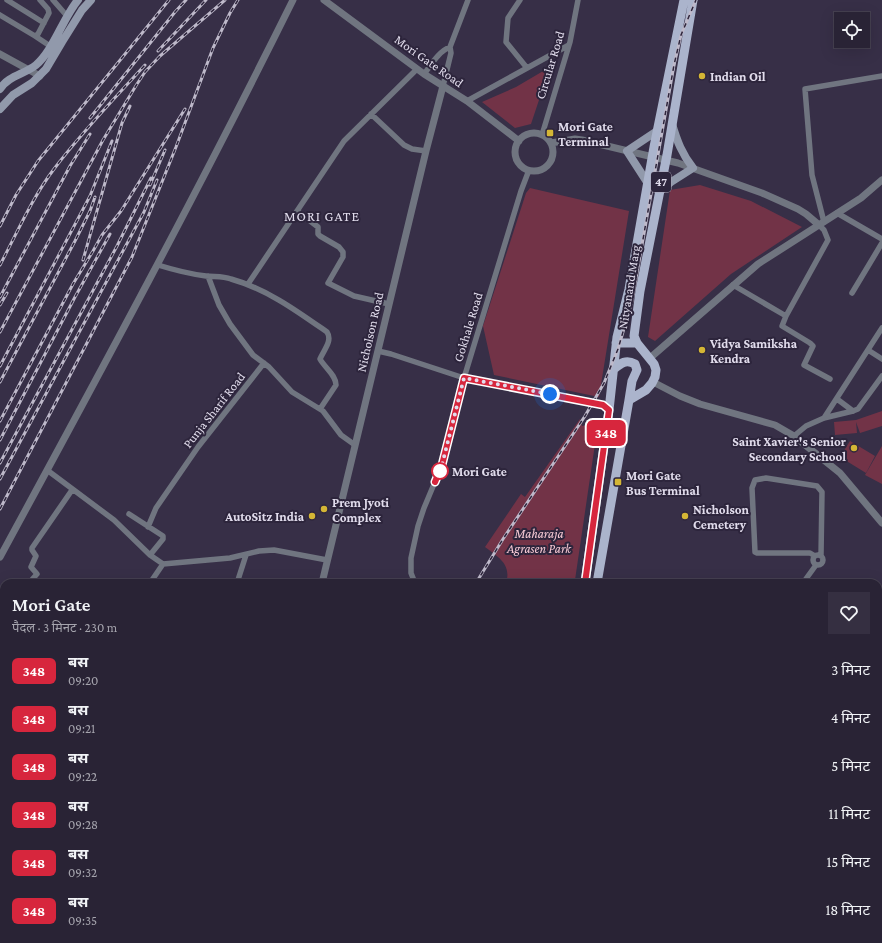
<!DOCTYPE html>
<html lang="hi">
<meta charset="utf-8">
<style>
:root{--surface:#292335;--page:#352f41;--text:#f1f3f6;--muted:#a5a4ad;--line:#454050}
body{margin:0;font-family:"Crimson Pro","Noto Sans Devanagari",serif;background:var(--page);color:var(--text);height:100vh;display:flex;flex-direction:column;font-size:15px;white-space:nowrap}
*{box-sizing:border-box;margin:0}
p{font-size:13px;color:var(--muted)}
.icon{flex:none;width:22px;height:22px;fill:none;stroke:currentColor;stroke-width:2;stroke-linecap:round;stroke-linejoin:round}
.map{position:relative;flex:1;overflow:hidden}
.details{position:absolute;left:0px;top:579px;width:882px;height:364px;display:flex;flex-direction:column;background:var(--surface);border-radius:12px 12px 0 0;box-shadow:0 4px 16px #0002,0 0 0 1px var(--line)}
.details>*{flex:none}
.badge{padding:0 8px;border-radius:6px;font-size:14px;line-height:26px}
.tools{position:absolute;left:834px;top:12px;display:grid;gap:8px}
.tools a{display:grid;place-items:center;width:36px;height:36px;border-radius:0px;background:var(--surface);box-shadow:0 4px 16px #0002,0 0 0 1px var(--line);font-size:20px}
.you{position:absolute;width:20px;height:20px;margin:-10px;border:3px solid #fff;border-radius:50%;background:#1a73e8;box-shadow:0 0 0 6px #1a73e833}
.map>.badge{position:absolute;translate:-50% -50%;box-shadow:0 0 0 2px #fff}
.round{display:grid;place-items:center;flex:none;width:42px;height:42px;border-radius:0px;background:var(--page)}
.summary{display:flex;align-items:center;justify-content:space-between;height:68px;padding:0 12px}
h1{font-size:19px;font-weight:600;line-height:30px}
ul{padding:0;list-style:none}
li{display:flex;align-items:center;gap:12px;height:48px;padding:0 12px}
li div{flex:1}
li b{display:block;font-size:15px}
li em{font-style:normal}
li .badge{min-width:44px;font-weight:700;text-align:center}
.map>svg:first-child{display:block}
.green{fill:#723347}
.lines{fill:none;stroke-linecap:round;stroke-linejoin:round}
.minor{stroke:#707580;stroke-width:5.5}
.tertiary{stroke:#707580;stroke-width:7}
.secondary{stroke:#9199ab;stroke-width:8}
.primary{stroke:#abb4cc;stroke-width:9}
.trunk{stroke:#b6c0db;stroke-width:9}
.rail-casing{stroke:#beb9ca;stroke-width:3}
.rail{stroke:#2d253c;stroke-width:1.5;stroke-dasharray:4.5;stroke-linecap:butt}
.line-casing{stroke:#fff;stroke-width:9}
.line{stroke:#d7263d;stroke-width:6}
.walk{stroke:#e1dcec;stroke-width:4;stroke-dasharray:0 7.2}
.poi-dot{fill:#d4b635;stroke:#2d253c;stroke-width:1.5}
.stop-dot{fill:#fff;stroke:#d7263d;stroke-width:2}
.labels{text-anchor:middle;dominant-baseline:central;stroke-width:4;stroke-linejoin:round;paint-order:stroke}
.shield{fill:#2d253c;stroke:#aba5b7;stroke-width:1}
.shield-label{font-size:12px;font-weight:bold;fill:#e1dcec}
.street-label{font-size:13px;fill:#e1dcec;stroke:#2d253c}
.poi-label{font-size:13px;font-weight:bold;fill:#e1dcec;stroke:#2d253c;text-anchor:start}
.stop-label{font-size:13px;font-weight:bold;fill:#e1dcec;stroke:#2d253c;text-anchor:start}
.park-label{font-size:13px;font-style:italic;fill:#f8cad5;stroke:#2d253c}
.neighbourhood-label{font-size:14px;letter-spacing:1px;fill:#e1dcec;stroke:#2d253c}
</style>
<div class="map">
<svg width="882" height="943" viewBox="0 0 882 943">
<rect width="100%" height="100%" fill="#372f47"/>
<!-- green -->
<path class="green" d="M550 67 531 124 515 128 482 102 516 87Z
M700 185 751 201 802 227 731 274 655 341 648 337 670 190Z
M530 188 629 211 599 397 494 375 483 326 526 193Z
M882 411V426L860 433 856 422 857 433 835 435 834 422 856 420Z
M580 419 582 426 591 424 598 427 595 436V444L575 580 564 579 563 583H506C512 564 498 557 485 547L521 494 525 497Z
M850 441 875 456 866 473 840 457Z
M882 446V484L865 475Z
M4 870V913L0 908V874Z
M583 939H787L786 943H583Z"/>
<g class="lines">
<!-- minor -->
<path class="minor" d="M7 0 44 23
M53 0 67 16
M520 0 508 18 506 42 527 68
M0 15 35 36 38 34 49 13 48 9 40 0
M35 36 50 46
M424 74C431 65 439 51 450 47
M443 86 451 53 450 47 468 0
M467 101 569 45
M371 114 404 145 412 149 426 151
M542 135 570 42 578 0
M297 211 318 227V234L320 236 339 247 343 252V257L328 283 354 296 389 304
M837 213 882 239
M824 222 812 175 805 89 882 76
M158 265C174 270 190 274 206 276 214 277 223 276 231 279 267 289 297 311 327 332 333 341 323 351 320 359 325 368 336 375 336 385L320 409
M208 276 219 305 230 324 253 355 269 367 292 392 323 411 341 435 355 445
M248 284 344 141 417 69
M733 285 786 316 828 240 824 230 819 225
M852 293 882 243
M786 316 782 326 810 343 813 346 804 365 830 379
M868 350 882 359
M378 351 391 354 464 378 601 404 609 410
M837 399 853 411
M824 418 882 328
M794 436 806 426 824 418 853 411 858 409 882 376
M47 470 114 520 150 555 163 564 230 558 259 551 274 550 327 560
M129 514 163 536V539L150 555
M148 527 156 508 198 447 264 363
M813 560a5 5 0 1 1 10 0a5 5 0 1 1-10 0Z
M815 556 810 553H757L755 552 752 488 755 480 766 478 817 486 822 492 821 556
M29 583 37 574 31 567 36 556 32 550V548L72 490
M150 583 163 564
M237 583 246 555
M415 583 411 573V558L418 526 424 508 442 465 464 378 521 191 529 170
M803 583 816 565
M0 611 4 607
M0 676H4
M878 796 882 797
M878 935 882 936
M314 939V943
M152 943 164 939
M348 943V939"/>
<!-- tertiary -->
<path class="tertiary" d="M324 0 424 74 467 101 519 141
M0 54 40 76
M515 152a19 19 0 1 1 38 0a19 19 0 1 1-38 0Z
M551 143 575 139 582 140 678 163 762 193 798 209 806 214 819 225
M650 358 758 264 861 198 882 180
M653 382 680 396 700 404 775 425 794 436 840 473 882 523
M0 557C100 373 200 188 293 0
M322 583 426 151 443 86"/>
<!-- secondary -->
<path class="secondary" d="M0 89C8 76 25 74 36 65 53 51 63 18 78 0
M0 109 13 95 32 83 46 69 62 42 82 10 91 0
M647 182 627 151 657 131
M659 192 671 182 693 168C682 154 677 141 672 124
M878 677 882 678
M878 685 882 686
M0 798 4 796
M0 810 4 809
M537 943V939
M571 943 572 939
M794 943 795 939"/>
<!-- primary -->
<path class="primary" d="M616 343H637
M629 400 646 390 652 383 655 377 656 370 654 364 637 343 634 336 640 291 667 155 693 0
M585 583 609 410 617 337 629 289 654 147 684 0
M597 583 629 400 632 381 637 370 635 364C626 359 621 363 614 369"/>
<!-- trunk -->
<path class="trunk" d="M546 943V939
M558 943 559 939"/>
<!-- rail casing -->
<g class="rail-casing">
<path id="rail" d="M158 51 206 0
M90 118 175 12 186 0
M150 185 165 150
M0 226 16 195 38 161 169 0
M83 260 122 123 130 106
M0 265C17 233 32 198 54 169 81 133 114 99 145 65
M0 297 70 166 90 134
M0 305 7 293
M0 332 103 140 137 84 145 72 160 56 225 0
M0 366 90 196 112 141
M0 382 75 241 90 211 95 197
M0 421 73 284 93 251 102 235 121 211 185 109
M0 440 75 297 110 234
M0 463 117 246 151 178
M0 479 144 212 157 180
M0 509 132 257 176 147 213 48 230 13 238 0
M476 583 503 539 585 416 604 383 618 349 632 301 674 65 681 35 696 0
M399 939V943"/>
</g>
<!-- rail -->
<use href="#rail" class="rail"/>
</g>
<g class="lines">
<!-- line casing -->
<g class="line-casing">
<path id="line" d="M435 482 442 465 464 378 603 405 609 410 585 583"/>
</g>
<!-- line -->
<use href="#line" class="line"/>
<!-- walk -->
<path class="walk" d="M440 471 439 474 442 465 464 378 550 394"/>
</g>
<!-- markers -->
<g class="poi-dot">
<circle cx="702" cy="76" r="4"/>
<rect x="546" y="129" width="8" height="8" rx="2"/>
<circle cx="702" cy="350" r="4"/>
<circle cx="854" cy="448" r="4"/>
<rect x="614" y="478" width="8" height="8" rx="2"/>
<circle cx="324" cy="509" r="4"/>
<circle cx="312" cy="516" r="4"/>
<circle cx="685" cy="516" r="4"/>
</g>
<circle class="stop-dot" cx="440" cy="471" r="8"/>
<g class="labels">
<!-- shield labels -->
<rect class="shield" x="651" y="172" width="20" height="20" rx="3"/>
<g class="shield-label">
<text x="661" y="182">47</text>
</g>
<!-- street labels -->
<g class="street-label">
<text transform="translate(429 61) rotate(35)">Mori Gate Road</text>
<text transform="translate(550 65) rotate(-73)">Circular Road</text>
<text transform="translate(629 287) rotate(-81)">Nityanand Marg</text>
<text transform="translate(468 327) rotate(-73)">Gokhale Road</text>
<text transform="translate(370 332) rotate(-77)">Nicholson Road</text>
<text transform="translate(214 410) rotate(-52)">Punja Sharif Road</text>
</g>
<!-- poi labels -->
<g class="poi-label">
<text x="710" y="76">Indian Oil</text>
<text x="558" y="126">Mori Gate<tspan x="558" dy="15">Terminal</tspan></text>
<text x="710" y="343">Vidya Samiksha<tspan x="710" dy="15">Kendra</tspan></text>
<text x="846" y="441" text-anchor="end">Saint Xavier's Senior<tspan x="846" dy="15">Secondary School</tspan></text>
<text x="626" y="475">Mori Gate<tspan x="626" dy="15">Bus Terminal</tspan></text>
<text x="332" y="502">Prem Jyoti<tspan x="332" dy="15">Complex</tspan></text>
<text x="693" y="509">Nicholson<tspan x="693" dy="15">Cemetery</tspan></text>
<text x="304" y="516" text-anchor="end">AutoSitz India</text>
</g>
<!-- stop labels -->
<g class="stop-label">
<text x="452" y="471">Mori Gate</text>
</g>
<!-- park labels -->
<g class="park-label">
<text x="539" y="533">Maharaja<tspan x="539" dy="15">Agrasen Park</tspan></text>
</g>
<!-- neighbourhood labels -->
<g class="neighbourhood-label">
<text x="322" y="216">MORI GATE</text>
</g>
</g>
</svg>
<div class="tools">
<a><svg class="icon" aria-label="locate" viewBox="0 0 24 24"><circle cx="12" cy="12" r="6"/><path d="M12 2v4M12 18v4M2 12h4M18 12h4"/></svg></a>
</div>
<div class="you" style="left:550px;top:394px"></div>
<b class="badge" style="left:606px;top:433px;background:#d7263d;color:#fff">348</b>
<section class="details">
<div class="summary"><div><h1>Mori Gate</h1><p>पैदल · 3 मिनट · 230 m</p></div><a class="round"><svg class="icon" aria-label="heart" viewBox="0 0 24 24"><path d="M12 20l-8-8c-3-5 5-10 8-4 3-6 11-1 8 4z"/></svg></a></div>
<ul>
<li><span class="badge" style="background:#d7263d;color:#fff">348</span><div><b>बस</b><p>09:20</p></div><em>3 मिनट</em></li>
<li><span class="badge" style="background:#d7263d;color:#fff">348</span><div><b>बस</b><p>09:21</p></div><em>4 मिनट</em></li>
<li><span class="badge" style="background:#d7263d;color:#fff">348</span><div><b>बस</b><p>09:22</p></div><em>5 मिनट</em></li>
<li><span class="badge" style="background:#d7263d;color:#fff">348</span><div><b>बस</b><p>09:28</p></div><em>11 मिनट</em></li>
<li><span class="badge" style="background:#d7263d;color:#fff">348</span><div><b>बस</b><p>09:32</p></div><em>15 मिनट</em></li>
<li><span class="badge" style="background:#d7263d;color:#fff">348</span><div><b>बस</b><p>09:35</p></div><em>18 मिनट</em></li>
</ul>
</section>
</div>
